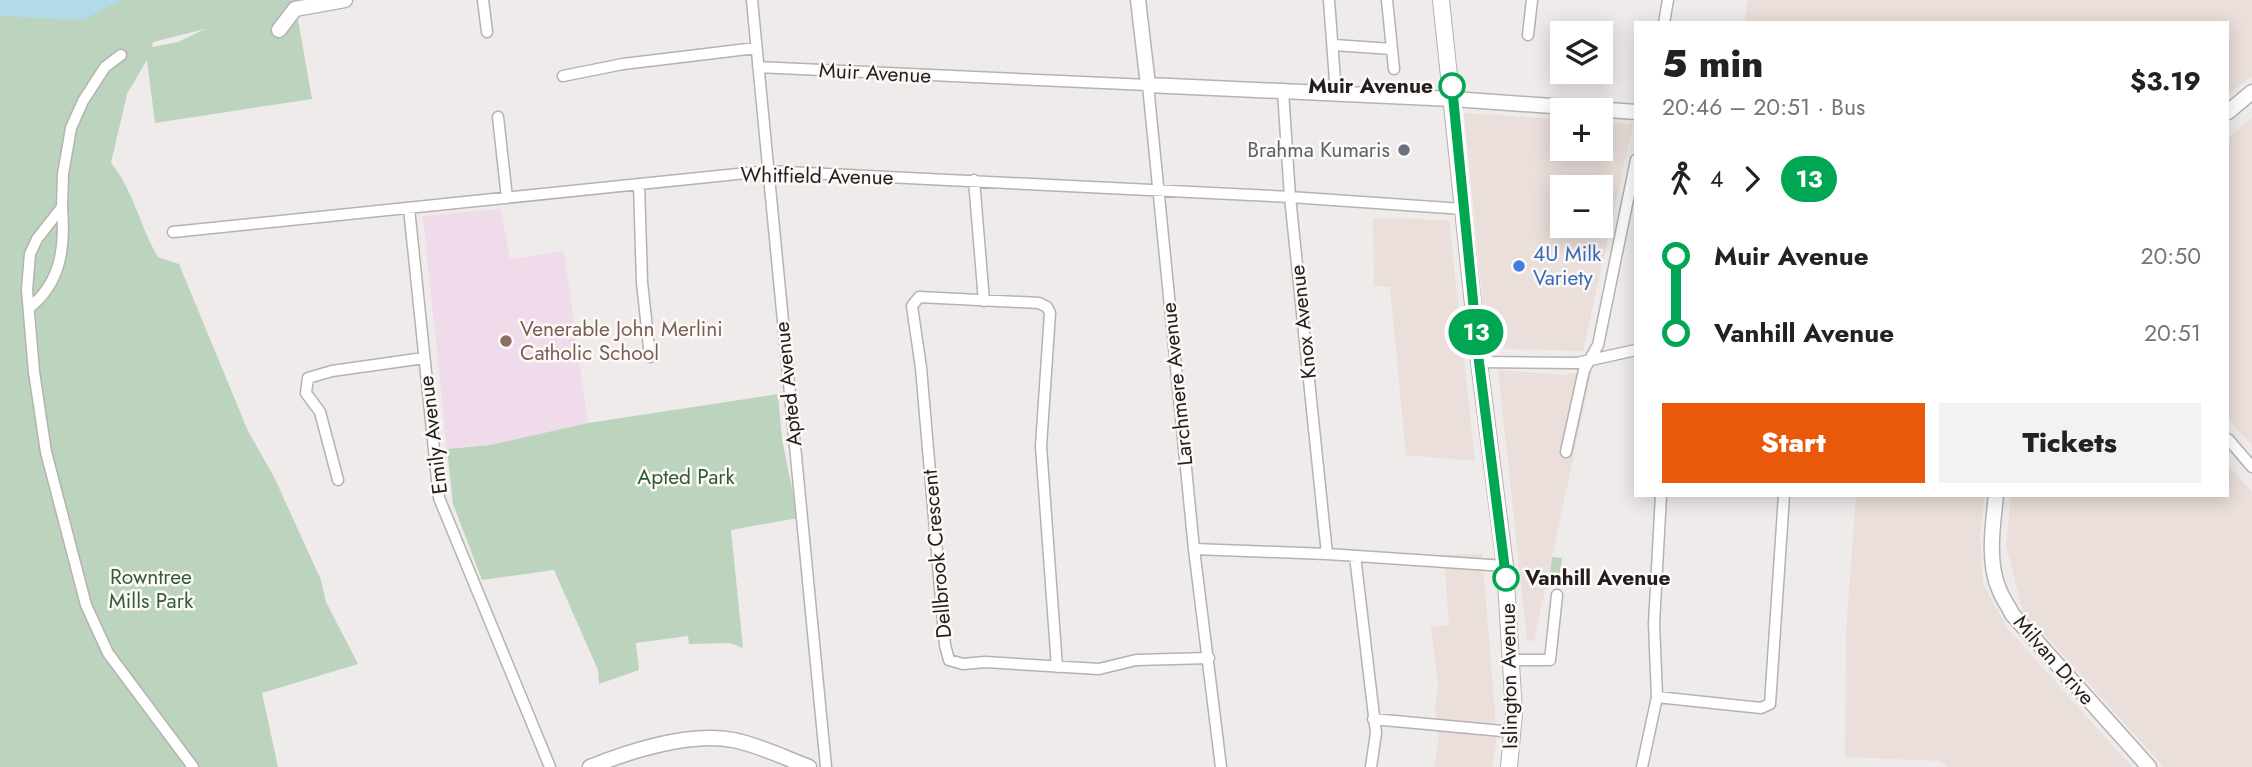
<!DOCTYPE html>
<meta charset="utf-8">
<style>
:root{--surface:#fff;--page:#f2f2f2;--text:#222;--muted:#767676;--accent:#ea580c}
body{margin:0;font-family:Jost,sans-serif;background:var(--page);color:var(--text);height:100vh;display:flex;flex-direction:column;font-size:26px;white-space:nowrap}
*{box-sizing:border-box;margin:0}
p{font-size:23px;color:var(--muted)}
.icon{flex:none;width:38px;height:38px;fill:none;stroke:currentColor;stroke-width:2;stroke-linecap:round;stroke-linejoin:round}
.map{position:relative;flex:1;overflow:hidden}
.drawer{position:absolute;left:1634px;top:21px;width:595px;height:476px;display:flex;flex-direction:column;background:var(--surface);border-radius:0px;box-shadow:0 4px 18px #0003}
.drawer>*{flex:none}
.badge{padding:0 14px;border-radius:23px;font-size:24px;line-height:46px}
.buttons{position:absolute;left:1550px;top:21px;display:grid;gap:14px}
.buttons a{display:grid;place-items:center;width:63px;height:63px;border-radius:0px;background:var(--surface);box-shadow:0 4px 18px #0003;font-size:35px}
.map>.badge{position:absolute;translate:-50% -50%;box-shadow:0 0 0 4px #fff}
.legs{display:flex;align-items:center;gap:10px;height:77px;padding:0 28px;font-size:23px}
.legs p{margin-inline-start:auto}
.head{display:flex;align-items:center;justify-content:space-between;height:119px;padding:0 28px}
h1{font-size:38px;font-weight:800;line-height:52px}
.action{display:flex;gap:14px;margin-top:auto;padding:14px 28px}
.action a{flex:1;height:80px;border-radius:0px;background:var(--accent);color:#fff;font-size:28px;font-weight:800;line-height:80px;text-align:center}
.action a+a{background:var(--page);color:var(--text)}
ul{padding:0 28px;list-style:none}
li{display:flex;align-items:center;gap:24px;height:77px;font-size:26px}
li i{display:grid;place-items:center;width:10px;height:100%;margin:0 9px;background:currentColor}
li i::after{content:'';width:18px;height:18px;margin:-9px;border:5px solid;border-radius:50%;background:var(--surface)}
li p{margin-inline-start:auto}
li:first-child i{background:linear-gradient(#0000 50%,currentColor 0)}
li:last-child i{background:linear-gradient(currentColor 50%,#0000 0)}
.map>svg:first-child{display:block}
.built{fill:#eadfda;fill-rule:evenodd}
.education{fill:#f0dbea}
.green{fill:#bcd4bd;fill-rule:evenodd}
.water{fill:#b2dae9}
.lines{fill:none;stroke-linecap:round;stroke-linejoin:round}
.minor-casing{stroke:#b5b2b0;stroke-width:13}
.tertiary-casing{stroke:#b5b2b0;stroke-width:17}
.secondary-casing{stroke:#b5b2b0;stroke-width:18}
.minor{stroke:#fff;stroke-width:10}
.tertiary{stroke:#fff;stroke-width:14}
.secondary{stroke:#fff;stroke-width:16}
.line-1-casing{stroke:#fff;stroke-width:16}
.line-1{stroke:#00a651;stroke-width:10}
.stop-1-dot{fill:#fff;stroke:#00a651;stroke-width:3.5}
.worship-dot{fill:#6b7280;stroke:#fcf9f7;stroke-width:2.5}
.shop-dot{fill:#3f7fe0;stroke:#fcf9f7;stroke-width:2.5}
.education-dot{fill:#8d6e63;stroke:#fcf9f7;stroke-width:2.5}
.labels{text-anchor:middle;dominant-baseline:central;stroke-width:5;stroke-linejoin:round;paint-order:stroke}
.street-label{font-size:21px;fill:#201e1e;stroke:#fcf9f7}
.stop-label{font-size:21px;font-weight:bold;fill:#201e1e;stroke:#fcf9f7;text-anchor:end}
.worship-label{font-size:21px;fill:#5b616d;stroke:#fcf9f7;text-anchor:end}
.shop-label{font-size:21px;fill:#366cbe;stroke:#fcf9f7;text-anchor:start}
.education-label{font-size:21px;fill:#785e54;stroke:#fcf9f7;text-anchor:start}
.park-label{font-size:21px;fill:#335c36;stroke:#fcf9f7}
</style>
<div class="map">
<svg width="2252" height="767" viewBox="0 0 2252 767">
<rect width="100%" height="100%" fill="#eeebea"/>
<!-- built -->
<path class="built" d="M1748 0H2252V76L2228 95V23H1744Z
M1464 113 1563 119V149H1601V122L1633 124 1583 351 1487 348ZM1601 187V226H1563V187Z
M2252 118V446L2228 418V138Z
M1373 218 1449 220 1475 461 1406 455 1390 287 1374 286Z
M1498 370 1565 375 1592 370 1534 641 1527 640Z
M2228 465 2252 492V767H2164L2022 610 2006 544 2011 495H2228Z
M1856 495H1985L1980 536 1983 584 2008 629 2132 767H1948L1941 761 1845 757 1846 634Z
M1482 554 1495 712 1496 744 1492 767H1434L1439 739 1435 708 1438 686 1431 627 1449 625 1444 555Z"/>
<!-- education -->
<path class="education" d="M501 209 510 259 564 251 588 423 490 445 447 449 423 216Z"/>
<!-- green -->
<path class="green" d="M0 0H330L296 8 312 99 155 123 147 60 127 94 111 163C133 189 140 227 158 257L179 264 248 431 274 477 321 580 326 602 358 664 262 693 278 767H0ZM205 29 178 42 152 47 153 42Z
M778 394 782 439 798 518 731 530 743 648 730 643 689 644 688 636 636 643 639 670 599 684 598 670 554 570 482 580 453 504 447 449 490 445 588 423Z
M1552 557 1562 558 1559 582 1549 581Z"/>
<!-- water -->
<path class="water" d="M0 0H123L82 20 0 16Z"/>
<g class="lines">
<!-- minor casing -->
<g class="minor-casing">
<path id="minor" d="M483 0 487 32
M752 0 826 767
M1329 0 1336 94
M1387 0 1394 69
M1664 23 1668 0
M1528 35 1532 0
M1334 45 1392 49
M121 55 105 67 83 101 71 128 63 174 62 207 37 239 30 254 27 290 34 372 46 452 86 605 108 653 193 767
M758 67 1148 85 1194 549 1221 767
M563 76 623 64 756 48
M1283 91 1290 197 1327 554
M498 117 507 198
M974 180 984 301
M639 184 642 282 650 357
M409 208 439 498 550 767
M173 232 767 171 1290 197 1463 209
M29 308C62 282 65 246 62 207
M1479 362 1577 363 1636 350
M2228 439 2252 467
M1566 452 1584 370 1598 345 1636 160
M338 480 320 412 306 393 308 378 332 371 424 358
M1194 549 1327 554 1505 566
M1355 556 1376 733 1371 767
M1511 660H1550L1557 595
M1057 667 1041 446 1050 313 1047 307 1039 303 919 297 912 306 921 368 945 645 949 660 963 664 985 662 1099 669 1136 660 1209 658
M1657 697 1761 708 1770 704 1784 495
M1373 719 1513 732
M1642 767 1657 697 1654 624 1661 495"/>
</g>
<!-- tertiary casing -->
<g class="tertiary-casing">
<path id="tertiary" d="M1138 0 1148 85 1453 99 1636 112
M279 30 295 9 345 0
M2228 112 2252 92
M1996 495C1993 524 1987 562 1999 589 2002 598 2008 605 2012 614L2149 767
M590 767C630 751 690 732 733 740 759 745 785 758 809 767"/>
</g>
<!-- secondary casing -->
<g class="secondary-casing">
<path id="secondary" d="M1441 0 1479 362 1505 566 1514 713 1509 767"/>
</g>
<!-- minor -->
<use href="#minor" class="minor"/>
<!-- tertiary -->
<use href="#tertiary" class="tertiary"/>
<!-- secondary -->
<use href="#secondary" class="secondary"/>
</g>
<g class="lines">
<!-- line-1 casing -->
<g class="line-1-casing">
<path id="line-1" d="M1452 86 1479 362 1506 578"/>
</g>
<!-- line-1 -->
<use href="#line-1" class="line-1"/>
</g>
<!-- markers -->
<g class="stop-1-dot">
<circle cx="1452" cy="86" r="12"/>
<circle cx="1506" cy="578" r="12"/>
</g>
<circle class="worship-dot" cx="1404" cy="150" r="7"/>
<circle class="shop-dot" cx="1519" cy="266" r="7"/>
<circle class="education-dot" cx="506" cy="341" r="7"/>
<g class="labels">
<!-- street labels -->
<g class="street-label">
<text transform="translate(875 73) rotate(3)">Muir Avenue</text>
<text transform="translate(817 176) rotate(1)">Whitfield Avenue</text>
<text transform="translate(1303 322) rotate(-96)">Knox Avenue</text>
<text transform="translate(788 384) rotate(-96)">Apted Avenue</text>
<text transform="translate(1177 384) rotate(-96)">Larchmere Avenue</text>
<text transform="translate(433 435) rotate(-97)">Emily Avenue</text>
<text transform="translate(937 554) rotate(-95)">Dellbrook Crescent</text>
<text transform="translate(2054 660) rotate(49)">Milvan Drive</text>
<text transform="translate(1509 676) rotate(-91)">Islington Avenue</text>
</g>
<!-- stop labels -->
<g class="stop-label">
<text x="1433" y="86">Muir Avenue</text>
<text x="1525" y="578" text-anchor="start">Vanhill Avenue</text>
</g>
<!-- worship labels -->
<g class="worship-label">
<text x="1390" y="150">Brahma Kumaris</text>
</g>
<!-- shop labels -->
<g class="shop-label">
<text x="1533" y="254">4U Milk<tspan x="1533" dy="24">Variety</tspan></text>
</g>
<!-- education labels -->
<g class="education-label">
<text x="520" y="329">Venerable John Merlini<tspan x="520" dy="24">Catholic School</tspan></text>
</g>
<!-- park labels -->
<g class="park-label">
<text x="686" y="477">Apted Park</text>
<text x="151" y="577">Rowntree<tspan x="151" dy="24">Mills Park</tspan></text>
</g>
</g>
</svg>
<div class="buttons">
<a><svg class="icon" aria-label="layers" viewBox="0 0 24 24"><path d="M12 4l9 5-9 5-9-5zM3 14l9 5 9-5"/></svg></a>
<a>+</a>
<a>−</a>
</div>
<b class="badge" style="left:1476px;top:332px;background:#00a651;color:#fff">13</b>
<section class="drawer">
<div class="head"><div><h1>5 min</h1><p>20:46 – 20:51 · Bus</p></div><b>$3.19</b></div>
<div class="legs"><svg class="icon" aria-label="walk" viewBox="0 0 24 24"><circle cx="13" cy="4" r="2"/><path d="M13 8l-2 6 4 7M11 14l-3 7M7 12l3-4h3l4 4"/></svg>4<svg class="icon" aria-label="forward" viewBox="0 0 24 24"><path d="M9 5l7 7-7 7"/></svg><b class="badge" style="background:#00a651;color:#fff">13</b></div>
<ul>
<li><i style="color:#00a651"></i><b>Muir Avenue</b><p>20:50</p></li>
<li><i style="color:#00a651"></i><b>Vanhill Avenue</b><p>20:51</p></li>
</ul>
<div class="action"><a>Start</a><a>Tickets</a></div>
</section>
</div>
